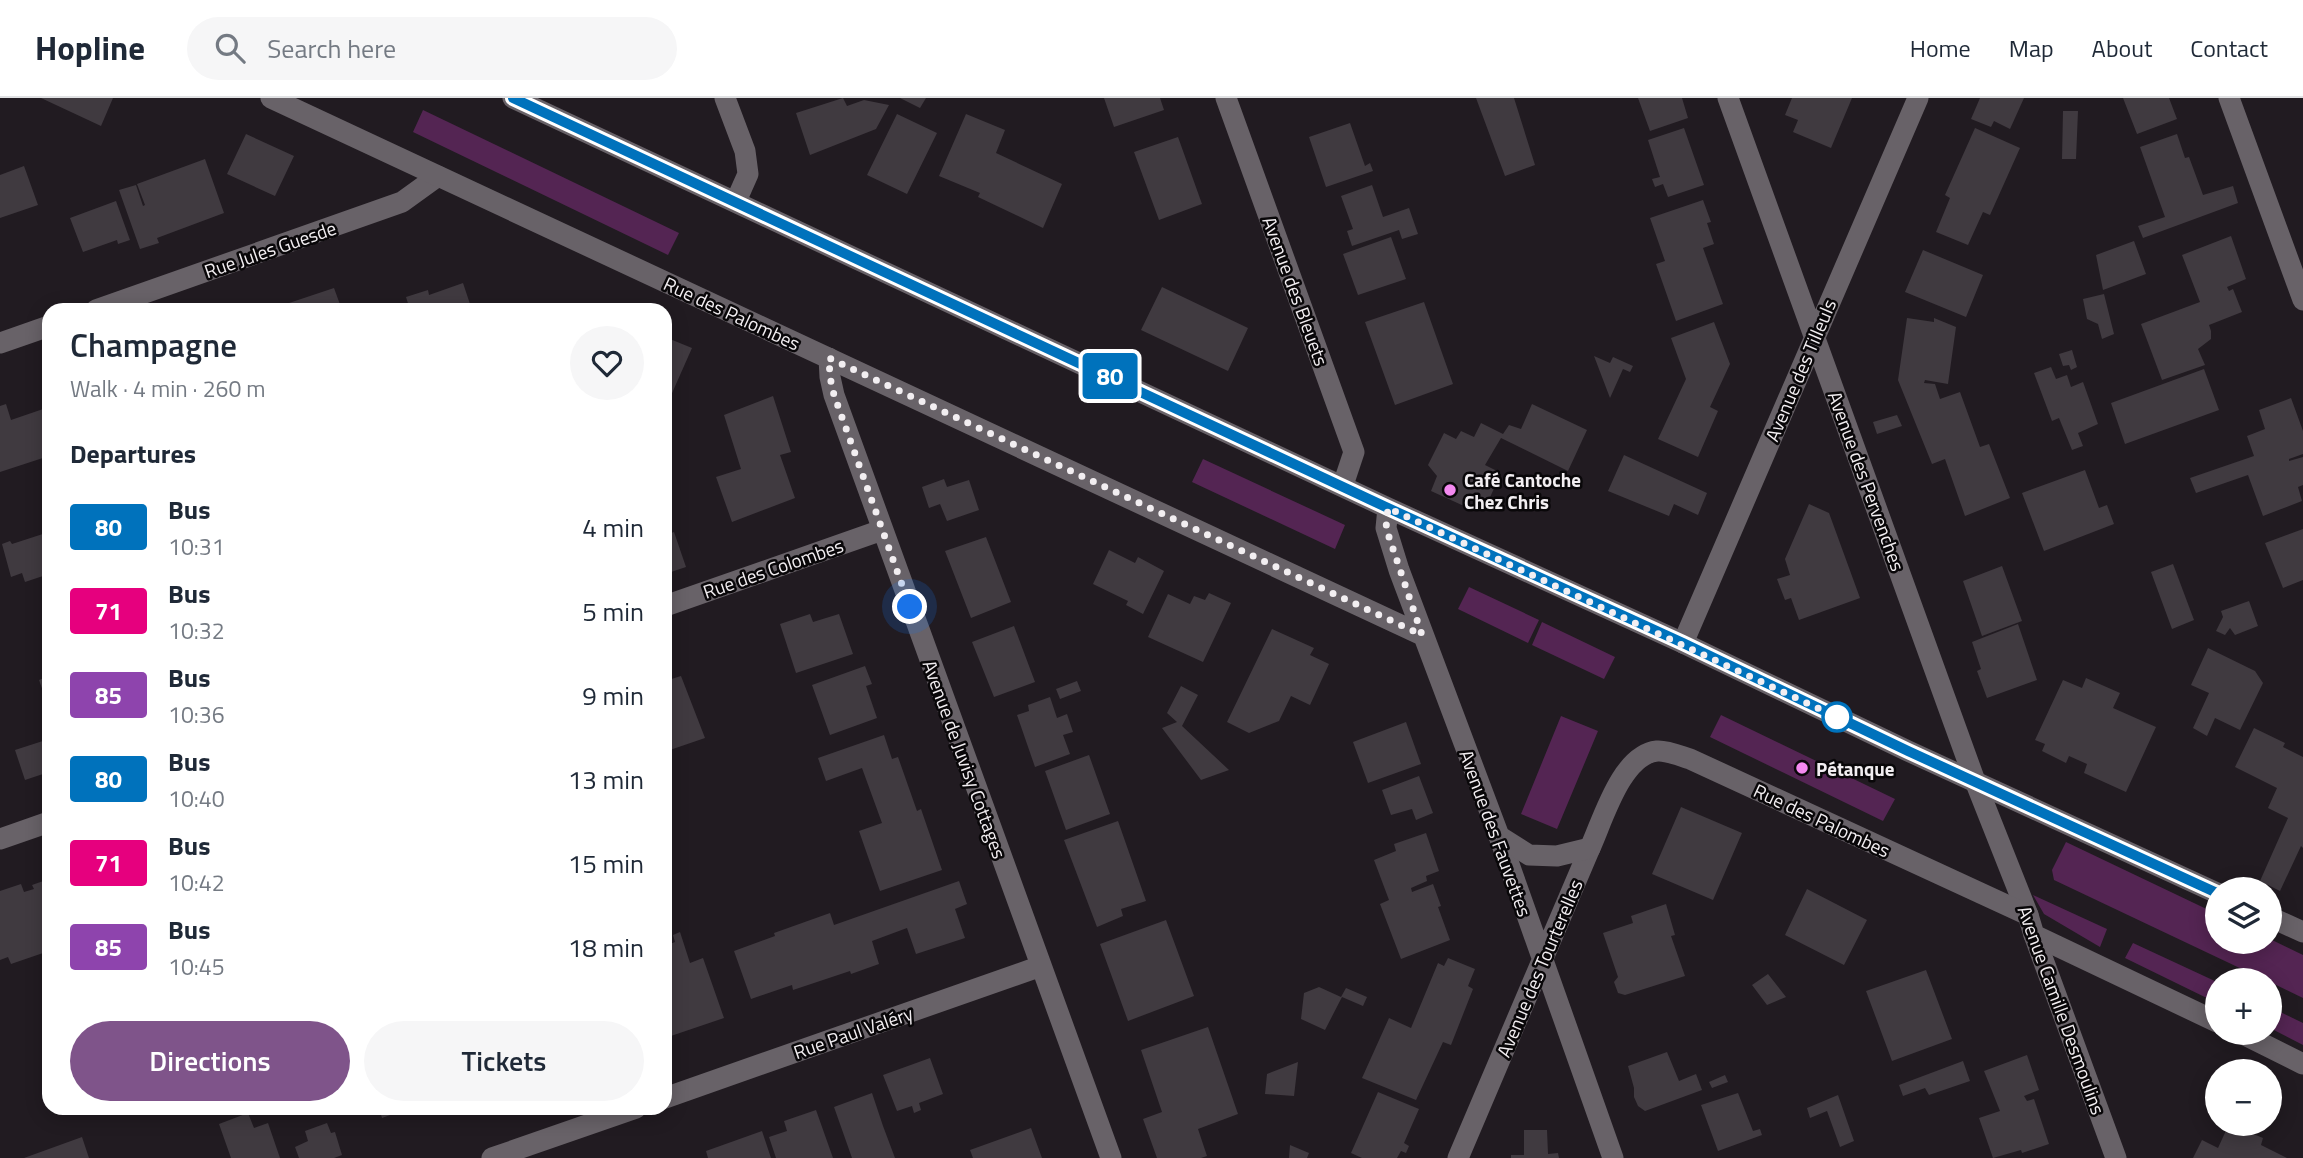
<!DOCTYPE html>
<meta charset="utf-8">
<style>
:root{--surface:#fff;--page:#f6f6f7;--text:#1f2937;--muted:#747a83;--line:#e0e1e3;--accent:#7f548a}
body{margin:0;font-family:"Titillium Web",sans-serif;background:var(--page);color:var(--text);height:100vh;display:flex;flex-direction:column;font-size:26px;white-space:nowrap}
*{box-sizing:border-box;margin:0}
p{font-size:23px;color:var(--muted)}
.icon{flex:none;width:38px;height:38px;fill:none;stroke:currentColor;stroke-width:2;stroke-linecap:round;stroke-linejoin:round}
.map{position:relative;flex:1;overflow:hidden}
.drawer{position:absolute;left:42px;top:205px;width:630px;height:812px;display:flex;flex-direction:column;background:var(--surface);border-radius:21px;box-shadow:0 4px 18px #0003}
.drawer>*{flex:none}
.badge{padding:0 14px;border-radius:5px;font-size:24px;line-height:46px}
.buttons{position:absolute;left:2205px;top:779px;display:grid;gap:14px}
.buttons a{display:grid;place-items:center;width:77px;height:77px;border-radius:50%;background:var(--surface);box-shadow:0 4px 18px #0003;font-size:35px}
.you{position:absolute;width:35px;height:35px;margin:-18px;border:5px solid #fff;border-radius:50%;background:#1a73e8;box-shadow:0 0 0 10px #1a73e833}
.map>.badge{position:absolute;translate:-50% -50%;box-shadow:0 0 0 4px #fff}
h2{padding:0 28px;font-size:26px;line-height:63px}
.round{display:grid;place-items:center;flex:none;width:74px;height:74px;border-radius:37px;background:var(--page)}
.headline{display:flex;align-items:center;justify-content:space-between;height:119px;padding:0 28px}
h1{font-size:33px;font-weight:600;line-height:52px}
.cta{display:flex;gap:14px;margin-top:auto;padding:14px 28px}
.cta a{flex:1;height:80px;border-radius:42px;background:var(--accent);color:#fff;font-size:28px;font-weight:600;line-height:80px;text-align:center}
.cta a+a{background:var(--page);color:var(--text)}
ul{padding:0;list-style:none}
li{display:flex;align-items:center;gap:21px;height:84px;padding:0 28px}
li div{flex:1}
li b{display:block;font-size:26px}
li em{font-style:normal}
li .badge{min-width:77px;font-weight:700;text-align:center}
header{display:flex;align-items:center;gap:42px;box-sizing:border-box;height:98px;padding:0 35px;background:var(--surface);border-bottom:2px solid var(--line)}
header strong{font-size:33px}
nav{display:flex;gap:38px;margin-inline-start:auto;font-size:24px}
.search{width:490px;height:63px;background:var(--page);display:flex;align-items:center;gap:18px;box-sizing:border-box;padding:0 24px;border-radius:38px;color:var(--muted);font-size:26px}
.map>svg:first-child{display:block}
.green{fill:#542553}
.building{fill:#403a40}
.lines{fill:none;stroke-linecap:round;stroke-linejoin:round}
.street{stroke:#686268;stroke-width:21}
.secondary{stroke:#686268;stroke-width:21}
.line-casing{stroke:#fff;stroke-width:16}
.line{stroke:#0072bc;stroke-width:10}
.walk{stroke:#f2eef1;stroke-width:7;stroke-dasharray:0 12.6}
.poi-dot{fill:#f489f0;stroke:#090709;stroke-width:2.5}
.stop-dot{fill:#fff;stroke:#0072bc;stroke-width:3.5}
.labels{text-anchor:middle;dominant-baseline:central;stroke-width:5;stroke-linejoin:round;paint-order:stroke}
.street-label{font-size:19px;fill:#f2eef1;stroke:#090709}
.poi-label{font-size:19px;font-weight:bold;fill:#f2eef1;stroke:#090709;text-anchor:start}
</style>
<header>
<strong>Hopline</strong>
<div class="search"><svg class="icon" aria-label="search" viewBox="0 0 24 24"><circle cx="10" cy="10" r="6"/><path d="M15 15l6 6"/></svg>Search here</div>
<nav><a>Home</a><a>Map</a><a>About</a><a>Contact</a></nav>
</header>
<div class="map">
<svg width="2303" height="1060" viewBox="0 0 2303 1060">
<rect width="100%" height="100%" fill="#211b21"/>
<!-- green -->
<path class="green" d="M423 12 679 135 668 157 413 34Z
M1203 361 1345 427 1335 451 1192 384Z
M1469 489 1539 522 1528 545 1458 511Z
M1542 524 1615 559 1604 581 1532 547Z
M1721 617 1895 701 1883 723 1710 639Z
M1561 618 1598 633 1557 731 1521 716Z
M2066 744 2217 816V844H2270V841L2303 857V900L2270 884V882H2265L2054 782 2052 772Z
M2033 797 2107 831 2100 849 2044 816Z
M2133 845 2217 884V905L2125 860Z
M2270 909 2303 925V947L2270 930Z"/>
<!-- building -->
<path class="building" d="M41 0H113L101 28Z
M843 0 847 8 864 2 889 7 876 31 810 57 796 15Z
M900 0H926L920 10Z
M1104 0H1160L1164 12 1114 29Z
M1476 0H1514L1535 67 1505 78Z
M1638 0H1682L1688 20 1650 33Z
M1792 0H1852L1831 50 1793 34 1798 22 1785 17Z
M1980 0H2024L2010 31 1994 23 1991 29 1971 21Z
M2123 0H2169L2177 21 2137 36Z
M2063 13H2078L2076 61H2062Z
M897 16 937 35 907 96 867 77Z
M966 16 1005 32 996 55 1062 86 1043 130 978 99 980 95 939 78Z
M1350 25 1365 68 1370 65 1373 73 1326 89 1309 39Z
M1684 30 1704 87 1668 99 1663 86 1655 89 1652 81 1660 79 1648 42Z
M1975 30 2020 50 1990 117 1983 114 1968 147 1936 134 1950 100 1945 97Z
M246 36 294 58 275 98 227 76Z
M2177 36 2185 60 2189 59 2203 97 2233 88 2238 105 2143 140 2138 128 2165 119 2140 49Z
M1178 39 1202 106 1159 122 1134 54Z
M205 61 224 115 157 140 159 145 140 151 119 92 136 87 143 108 145 107 137 86Z
M24 68 38 107 0 120V77Z
M1372 87 1383 119 1409 110 1418 136 1402 141 1399 132 1352 148 1347 133 1353 131 1341 98Z
M1703 102 1711 124 1707 125 1714 146 1703 150 1723 206 1676 223 1656 166 1665 163 1650 120Z
M116 103 130 142 118 146 117 142 83 154 70 120Z
M2231 138 2246 181 2227 189 2229 193 2233 191 2242 214 2209 227 2211 233V241L2198 251 2205 267 2162 282 2141 226 2200 204 2182 157Z
M1391 139 1406 181 1358 197 1343 156Z
M2134 143 2146 176 2103 192 2096 157Z
M1923 152 1983 177 1966 219 1905 194Z
M463 185 472 212H410L406 199 428 192 429 197Z
M1162 189 1248 230 1228 273 1141 232Z
M334 190 342 212H292L289 205Z
M2104 196 2114 236 2102 241 2098 226 2087 221 2083 201Z
M1424 204 1453 286 1395 307 1365 224Z
M1907 220 1934 224V220L1956 229 1948 286 1925 282 1924 285 1935 286 1940 301 1960 294 1980 349 1989 346 2010 400 1965 418 1945 361 1932 366 1898 282Z
M1714 224 1730 266 1710 309 1718 313 1698 359 1658 341 1686 281 1671 240Z
M665 239 692 250 665 311Z
M2072 252 2077 269 2071 272 2069 267 2063 268 2059 256Z
M1594 258 1610 265 1613 259 1633 268 1630 274 1623 271 1610 300Z
M2051 269 2056 281 2067 277 2071 289 2083 284 2098 326 2078 335 2083 348 2072 352 2059 320 2052 323 2034 275Z
M2204 271 2219 312 2125 346 2111 305Z
M773 298 791 354 780 357 795 400 732 424 716 379 741 371 724 317Z
M2291 300 2303 333V356L2289 361V363L2303 359V387L2298 389 2302 403 2263 418 2248 377 2196 395 2190 380 2254 358 2247 338 2265 331 2259 312Z
M6 306 11 322 49 309V358L0 374V308Z
M1532 306 1587 332 1568 373 1501 340 1485 367 1501 375 1487 406 1469 397 1464 408 1431 393 1437 378 1428 367 1444 335 1456 341 1461 333 1474 339 1481 325 1503 336 1509 327 1521 331Z
M1897 317 1902 328 1877 336 1873 324Z
M1624 357 1707 395 1698 417 1674 406 1669 418 1608 393Z
M2085 372 2099 410 2107 407 2114 426 2044 453 2022 395Z
M944 381 947 389 969 382 979 412 947 423 940 406 929 410 922 389Z
M1809 406 1829 415 1860 500 1799 522 1791 500 1785 502 1777 481 1790 477 1785 461Z
M2303 431V482L2283 490 2265 445Z
M49 434V476L25 484 22 475 11 479 2 446 10 443 12 446Z
M674 434 686 469 665 476V437Z
M986 439 1011 504 971 520 945 453Z
M1109 452 1135 465 1138 459 1164 473 1143 516 1126 507 1128 503 1093 486Z
M2173 466 2194 522 2172 531 2151 474Z
M2002 468 2022 523 1982 538 1963 483Z
M1209 495 1231 505 1203 564 1148 539 1168 496 1190 506 1194 498 1205 502Z
M2249 503 2258 528 2235 537 2230 530 2225 537 2216 533 2223 519 2221 513Z
M810 516 813 524 839 516 853 556 796 575 780 526Z
M2018 526 2037 582 1987 600 1977 573 1981 571 1972 544Z
M1014 528 1035 584 994 599 972 544Z
M1272 531 1314 550 1310 557 1329 566 1310 607 1291 598 1279 623 1249 635 1227 624Z
M2208 550 2255 573 2263 585 2240 632 2215 620 2207 638 2193 630 2209 595 2191 587Z
M865 568 872 586 866 588 877 620 830 637 812 587Z
M49 578V610L39 582Z
M681 578 705 640 667 653 665 645V583Z
M2086 580 2120 595 2113 610 2156 629 2126 694 2084 675 2087 666 2069 658 2066 665 2042 653 2045 646 2035 642 2063 582 2082 590Z
M1077 583 1081 593 1060 601 1056 591Z
M1181 588 1198 597 1182 628 1229 672 1201 682 1162 630 1177 624 1167 615Z
M1050 599 1057 620 1067 616 1073 634 1063 637 1070 656 1035 669 1017 617 1029 613 1028 607Z
M1406 624 1421 666 1368 685 1353 644Z
M2254 630 2285 645 2283 649 2303 659V750L2301 748 2280 793 2260 783 2288 720 2268 710 2277 690 2235 669Z
M884 637 892 661 898 659 917 713 921 711 942 772 880 793 859 733 882 725 862 670 826 683 818 660Z
M49 641V674L25 682 15 652Z
M1089 657 1110 716 1066 732 1045 673Z
M1419 678 1433 715 1416 722 1412 711 1391 717 1382 692Z
M1681 709 1742 735 1713 802 1652 776Z
M1118 723 1146 803 1121 811 1123 818 1097 829 1064 742Z
M1426 735 1439 773 1426 778 1427 783 1411 790 1412 794 1433 786 1441 808 1438 809 1450 842 1401 861 1380 806 1389 802 1374 762 1396 753 1394 746Z
M49 781V848L44 850 46 854 11 866 8 859 0 862V793L21 786 24 794 34 791 32 787Z
M959 783 967 806 955 811 965 840 916 856 907 830 872 843 879 866 851 876 850 873 793 892 792 887 751 901 734 853 775 838 774 835 830 815 834 827Z
M1807 791 1867 822 1844 867 1785 837Z
M1666 806 1675 837 1671 838 1685 878 1625 897 1618 895 1614 884 1618 879 1603 835 1633 825 1631 818Z
M1166 822 1194 898 1128 923 1100 846Z
M680 834 690 865 703 860 724 920 665 940V848L675 844 673 837Z
M1448 860 1475 871 1468 888 1473 891 1451 947 1443 944 1416 1002 1362 980 1389 920 1411 930 1438 865 1444 868Z
M1926 872 1952 941 1892 963 1866 893Z
M1768 876 1786 899 1767 907 1752 887Z
M1319 889 1341 899 1346 890 1367 899 1363 908 1342 899 1325 932 1301 921 1304 895Z
M1208 929 1238 1016 1198 1031 1207 1058 1201 1060H1157L1143 1021 1162 1014 1141 952Z
M1667 954 1679 983 1696 976 1702 992 1645 1013 1638 1008 1634 999V990L1628 968Z
M2027 957 2039 992 2024 998 2027 1003 2034 1001 2049 1046 2022 1055 2021 1052 1993 1060 1979 1020 2000 1013 1984 973Z
M930 960 943 996 919 1005 921 1012 914 1015 912 1008 897 1013 883 977Z
M1963 963 1970 983 1929 997 1925 990 1903 998 1899 987Z
M1298 964 1294 998 1265 996 1267 976Z
M1725 977 1728 984 1712 990 1709 984Z
M1378 994 1419 1011 1404 1045 1409 1048 1406 1055 1401 1053 1397 1060H1362L1351 1055Z
M872 995 883 1028 895 1060H852L834 1009Z
M1738 995 1753 1033 1760 1031 1762 1037 1718 1053 1701 1007Z
M1838 997 1854 1043 1840 1049 1827 1013 1810 1020 1807 1010Z
M379 1010H409L382 1020Z
M816 1012 833 1060H776L769 1039 787 1033 784 1023Z
M248 1015 254 1030 268 1025 280 1060H231L219 1026Z
M327 1025 331 1035 335 1034 342 1057 334 1060H299L295 1049 308 1043 305 1033Z
M2229 1026 2263 1040 2261 1047 2287 1060H2193L2202 1042 2218 1050Z
M1031 1030 1042 1060H973L970 1052Z
M1524 1032H1547L1548 1056 1558 1055 1559 1060H1511V1057H1524Z
M762 1033 771 1060H708L706 1053Z
M82 1039 89 1060H24Z
M1290 1047 1309 1055 1307 1060H1289Z"/>
<g class="lines">
<!-- street -->
<path class="street" d="M725 0 745 53 748 76 736 103
M1226 0 1354 354 1343 387
M1728 0 1975 683 2028 817
M2229 0 2303 202
M96 212 402 104 438 78
M0 245 49 228
M829 260 830 279 834 297 1111 1060
M665 508 882 432
M1683 545 1918 0
M1499 738 1613 1060
M0 741 49 724
M2034 837 2116 1060
M665 1000 1041 868
M492 1060 636 1010
M1458 1060 1590 750"/>
<!-- secondary -->
<path class="secondary" d="M271 0 1422 537
M513 0 1388 410 1683 545 1908 653 2217 795
M1388 410 1386 430 1399 472 1499 738 1529 757 1557 758 1590 750C1603 722 1621 657 1657 653 1667 652 1680 658 1690 661L2028 817 2034 837 2217 924
M2270 819 2303 834
M2239 934 2303 966"/>
</g>
<g class="lines">
<!-- line casing -->
<g class="line-casing">
<path id="line" d="M513 0 1388 410 1683 545 1908 653 2217 795"/>
</g>
<!-- line -->
<use href="#line" class="line"/>
<!-- walk -->
<path class="walk" d="M910 509 834 297 830 279 829 260 1422 537 1386 430 1388 410 1837 619"/>
</g>
<!-- markers -->
<g class="poi-dot">
<circle cx="1450" cy="392" r="7"/>
<circle cx="1802" cy="670" r="7"/>
</g>
<circle class="stop-dot" cx="1837" cy="619" r="14"/>
<g class="labels">
<!-- street labels -->
<g class="street-label">
<text transform="translate(270 151) rotate(-19)">Rue Jules Guesde</text>
<text transform="translate(1296 193) rotate(70)">Avenue des Bleuets</text>
<text transform="translate(732 215) rotate(25)">Rue des Palombes</text>
<text transform="translate(1800 272) rotate(-67)">Avenue des Tilleuls</text>
<text transform="translate(1867 383) rotate(70)">Avenue des Pervenches</text>
<text transform="translate(773 470) rotate(-19)">Rue des Colombes</text>
<text transform="translate(965 661) rotate(70)">Avenue de Juvisy Cottages</text>
<text transform="translate(1822 722) rotate(25)">Rue des Palombes</text>
<text transform="translate(1496 735) rotate(70)">Avenue des Fauvettes</text>
<text transform="translate(1539 870) rotate(-67)">Avenue des Tourterelles</text>
<text transform="translate(2062 912) rotate(70)">Avenue Camille Desmoulins</text>
<text transform="translate(853 934) rotate(-19)">Rue Paul Valéry</text>
</g>
<!-- poi labels -->
<g class="poi-label">
<text x="1464" y="381">Café Cantoche<tspan x="1464" dy="22">Chez Chris</tspan></text>
<text x="1816" y="670">Pétanque</text>
</g>
</g>
</svg>
<div class="buttons">
<a><svg class="icon" aria-label="layers" viewBox="0 0 24 24"><path d="M12 4l9 5-9 5-9-5zM3 14l9 5 9-5"/></svg></a>
<a>+</a>
<a>−</a>
</div>
<div class="you" style="left:910px;top:509px"></div>
<b class="badge" style="left:1110px;top:278px;background:#0072bc;color:#fff">80</b>
<section class="drawer">
<div class="headline"><div><h1>Champagne</h1><p>Walk · 4 min · 260 m</p></div><a class="round"><svg class="icon" aria-label="heart" viewBox="0 0 24 24"><path d="M12 20l-8-8c-3-5 5-10 8-4 3-6 11-1 8 4z"/></svg></a></div>
<h2>Departures</h2>
<ul>
<li><span class="badge" style="background:#0072bc;color:#fff">80</span><div><b>Bus</b><p>10:31</p></div><em>4 min</em></li>
<li><span class="badge" style="background:#e6007e;color:#fff">71</span><div><b>Bus</b><p>10:32</p></div><em>5 min</em></li>
<li><span class="badge" style="background:#8e44ad;color:#fff">85</span><div><b>Bus</b><p>10:36</p></div><em>9 min</em></li>
<li><span class="badge" style="background:#0072bc;color:#fff">80</span><div><b>Bus</b><p>10:40</p></div><em>13 min</em></li>
<li><span class="badge" style="background:#e6007e;color:#fff">71</span><div><b>Bus</b><p>10:42</p></div><em>15 min</em></li>
<li><span class="badge" style="background:#8e44ad;color:#fff">85</span><div><b>Bus</b><p>10:45</p></div><em>18 min</em></li>
</ul>
<div class="cta"><a>Directions</a><a>Tickets</a></div>
</section>
</div>
